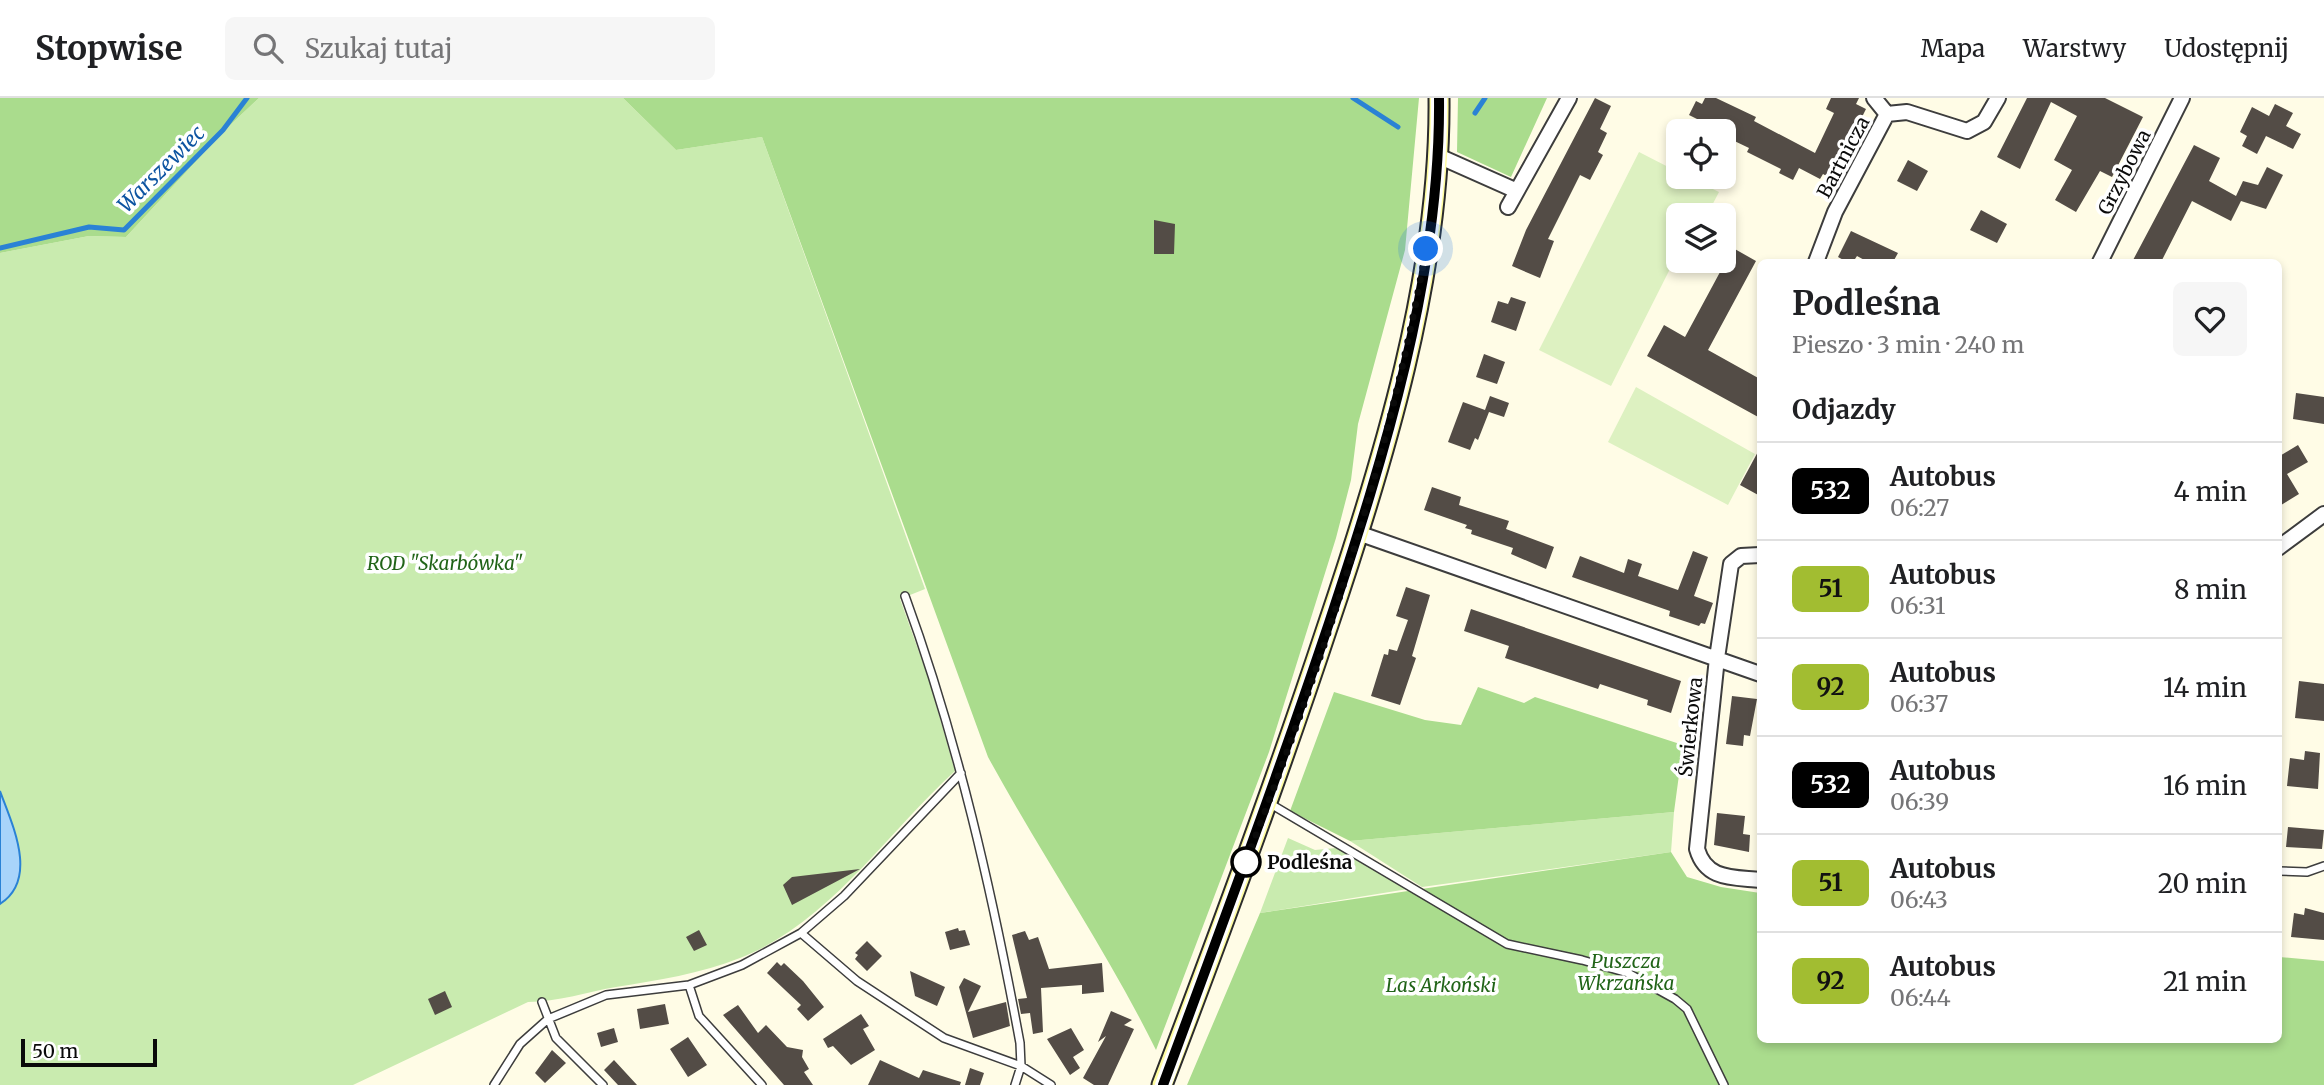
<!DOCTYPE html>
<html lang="pl">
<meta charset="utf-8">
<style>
:root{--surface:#fff;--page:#f6f6f6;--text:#202124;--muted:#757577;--line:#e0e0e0}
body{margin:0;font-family:Merriweather,serif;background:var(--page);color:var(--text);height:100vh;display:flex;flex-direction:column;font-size:26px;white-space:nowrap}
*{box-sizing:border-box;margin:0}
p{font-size:23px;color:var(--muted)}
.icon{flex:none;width:38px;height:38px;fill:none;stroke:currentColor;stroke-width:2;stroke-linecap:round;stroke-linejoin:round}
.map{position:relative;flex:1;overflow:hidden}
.drawer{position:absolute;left:1757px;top:161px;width:525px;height:784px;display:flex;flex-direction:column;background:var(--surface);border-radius:10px;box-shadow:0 4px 10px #0003}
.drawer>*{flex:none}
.badge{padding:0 14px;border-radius:10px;font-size:24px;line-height:46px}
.fabs{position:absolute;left:1666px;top:21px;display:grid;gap:14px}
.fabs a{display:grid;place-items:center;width:70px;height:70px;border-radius:10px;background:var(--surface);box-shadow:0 4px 10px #0003;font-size:35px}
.scale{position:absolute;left:21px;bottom:18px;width:136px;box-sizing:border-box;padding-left:7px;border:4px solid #0a0a0a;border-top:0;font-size:19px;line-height:24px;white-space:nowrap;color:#0a0a0a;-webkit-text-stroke:5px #fff;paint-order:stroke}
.you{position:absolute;width:35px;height:35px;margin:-18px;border:5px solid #fff;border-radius:50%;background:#1a73e8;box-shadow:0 0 0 10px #1a73e833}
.map>.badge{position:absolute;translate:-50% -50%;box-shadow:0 0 0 4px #fff}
h2{padding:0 35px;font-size:26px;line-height:63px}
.round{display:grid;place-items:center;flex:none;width:74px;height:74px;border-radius:10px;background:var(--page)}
.head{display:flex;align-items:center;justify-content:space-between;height:119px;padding:0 35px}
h1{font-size:33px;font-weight:700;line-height:52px}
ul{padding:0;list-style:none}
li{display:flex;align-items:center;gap:21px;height:98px;padding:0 35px;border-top:2px solid var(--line)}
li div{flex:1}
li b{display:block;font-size:26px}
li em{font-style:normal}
li .badge{min-width:77px;font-weight:700;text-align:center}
header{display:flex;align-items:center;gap:42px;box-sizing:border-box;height:98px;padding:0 35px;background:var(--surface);border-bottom:2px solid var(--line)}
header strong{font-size:33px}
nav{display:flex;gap:38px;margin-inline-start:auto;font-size:24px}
.search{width:490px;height:63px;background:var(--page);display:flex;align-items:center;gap:18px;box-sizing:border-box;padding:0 24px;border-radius:10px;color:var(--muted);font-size:26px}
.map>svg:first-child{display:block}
.green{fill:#c9ebaf}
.forest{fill:#aadc8d}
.pitch{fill:#ddf1c1}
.water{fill:#a8d4fa;stroke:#2a82d5;stroke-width:2}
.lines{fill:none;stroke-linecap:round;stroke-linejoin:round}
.stream{stroke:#2a82d5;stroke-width:5}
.building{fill:#534c46}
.lane-casing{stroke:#3d3d3d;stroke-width:10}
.street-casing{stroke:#3d3d3d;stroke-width:18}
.secondary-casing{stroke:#2c2c2c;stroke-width:23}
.lane{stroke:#fff;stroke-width:7}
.street{stroke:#fff;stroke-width:14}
.secondary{stroke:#fffda1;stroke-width:19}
.line-casing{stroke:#fff;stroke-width:16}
.line{stroke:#000;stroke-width:10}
.walk{stroke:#0a0a0a;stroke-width:7;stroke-dasharray:0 12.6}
.stop-dot{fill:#fff;stroke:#000;stroke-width:3.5}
.labels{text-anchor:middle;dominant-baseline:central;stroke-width:7;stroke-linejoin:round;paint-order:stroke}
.street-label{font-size:19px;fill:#0a0a0a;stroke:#fff}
.park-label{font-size:19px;font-style:italic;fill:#216418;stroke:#fff}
.stop-label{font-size:19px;font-weight:bold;fill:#0a0a0a;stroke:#fff;text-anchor:start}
.water-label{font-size:21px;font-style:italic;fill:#0d54a1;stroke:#fff}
</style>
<header>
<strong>Stopwise</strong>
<div class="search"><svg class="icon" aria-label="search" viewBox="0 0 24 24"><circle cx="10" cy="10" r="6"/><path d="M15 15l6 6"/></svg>Szukaj tutaj</div>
<nav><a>Mapa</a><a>Warstwy</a><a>Udostępnij</a></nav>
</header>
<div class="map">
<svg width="2324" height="987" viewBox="0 0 2324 987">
<rect width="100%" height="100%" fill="#fffce6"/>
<!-- green -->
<path class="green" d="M259 0H623L676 52 762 39 925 491 900 501 929 582 955 673C886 736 829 825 740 860 700 876 658 882 616 889 586 894 558 904 528 904L353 987H0V155L89 138 126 139 226 31Z
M1674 714 1671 754 1422 789 1350 743Z
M1288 740 1315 752 1336 750 1408 791 1260 815Z"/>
<!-- forest -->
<path class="forest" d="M0 0H259L226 31 126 139 89 138 0 155Z
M623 0H1419L1405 152 1358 326 1351 382 1336 440 1269 654 1156 952C1106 851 1042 758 988 659L762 39 676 52Z
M1458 0H1547L1511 79 1457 54Z
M1478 589 1524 605 1535 599 1683 647 1674 714 1350 743 1290 713 1334 594 1425 622 1461 627Z
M1671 754 1687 779 1721 789 1760 795V942H2278L2279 859 2324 863V987H1187L1260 815Z"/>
<!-- pitch -->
<path class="pitch" d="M1639 54 1678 74V79H1688L1719 94 1707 117H1678V155L1611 288 1539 252Z
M1636 289 1755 356 1728 407 1608 344Z"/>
<!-- water -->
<path class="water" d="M0 693C12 726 39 781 0 806Z"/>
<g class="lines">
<!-- stream -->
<path class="stream" d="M1353 0 1398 29
M1475 15 1485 0
M0 150 89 129 124 132 223 32 247 0"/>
</g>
<!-- building -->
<path class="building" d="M1595 0 1611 8 1600 31 1607 35 1598 54 1603 57 1590 82 1580 77 1548 141 1554 143 1540 180 1512 168 1526 132Z
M1705 0H1716L1756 19 1754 23 1815 55 1834 15 1826 11 1831 0H1859L1856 6 1866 11 1856 31 1859 33 1832 81 1823 76 1820 81 1799 70 1793 82 1779 75 1781 71 1747 54 1749 50 1724 38V33H1714L1707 30 1709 27 1689 17 1696 3 1702 6Z
M2027 0H2105L2143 19 2112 79 2100 73 2076 114 2055 102 2072 72 2054 62 2077 18 2051 4 2020 71 1997 59Z
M2275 6 2293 15 2286 28 2301 36 2293 51 2266 38 2257 56 2242 48 2247 38 2240 34 2252 9 2269 18Z
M2194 47 2220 60 2209 83 2236 98 2243 83 2258 87 2267 69 2283 77 2266 111 2241 103 2231 123 2192 103 2161 164H2132Z
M1908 62 1928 73 1917 93 1897 83Z
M1981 112 2007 126 1997 145 1970 132Z
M1154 122 1175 126 1174 156H1154Z
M1851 133 1898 155 1893 164H1868L1857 158 1853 164H1847L1838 159Z
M1733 150 1756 163 1708 252 1760 281V320L1647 258 1664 227 1685 239Z
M1511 199 1526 204 1516 233 1491 224 1498 203 1508 206Z
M1484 256 1505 264 1497 286 1476 279Z
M2296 295 2324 299V326L2293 321Z
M1490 298 1509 305 1504 319 1489 314 1478 342 1475 340 1470 352 1448 344 1463 304 1485 312Z
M2298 347 2308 364 2287 376 2299 396 2278 409V359Z
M1760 350V398L1740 387Z
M1432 389 1461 399 1459 407 1509 423 1506 431 1554 449 1546 471 1511 456 1513 450 1471 436 1472 432 1465 430 1467 427 1424 412Z
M1693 453 1708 459 1694 498 1713 505 1705 526 1701 525 1699 528 1669 518 1670 513 1572 479 1580 458 1624 475 1628 461 1642 466 1638 478 1678 492Z
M1406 489 1430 497 1412 558 1416 560 1400 607 1371 598 1384 556 1388 557 1389 551 1397 553 1408 522 1396 518Z
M1471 511 1681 583 1671 615 1647 607 1648 602 1600 586 1598 591 1505 560 1509 548 1464 533Z
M2299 583 2324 586V623L2295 620Z
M1732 598 1757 601 1750 638 1744 637 1743 648 1726 646Z
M2305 653 2320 655 2318 691 2287 688 2290 660 2304 662Z
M1717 715 1745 718 1743 736 1750 737 1749 754 1714 747Z
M2288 729 2324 732 2322 751 2286 749Z
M860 771 792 807 783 787 792 779Z
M2305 810 2324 815V842L2291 839 2294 815 2304 817Z
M958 830 959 833 965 832 970 847 950 852 945 834Z
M699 832 707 847 694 853 686 839Z
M1025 833 1029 842 1038 839 1049 871 1102 865 1104 894 1082 896V887L1041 890 1043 934 1033 936 1030 915 1021 916 1018 901 1027 900 1012 837Z
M867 843 882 858 867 873 855 861 858 857 855 855Z
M777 864 781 868 784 865 803 883 824 909 808 923 797 911 801 907 767 875Z
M910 873 945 889 937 908 915 898Z
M964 880 981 888 968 914 1006 904 1010 928 973 940 959 889Z
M445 893 452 909 435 917 428 901Z
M665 906 669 926 640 931 637 911Z
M738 907 758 935 766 927 787 949 803 952 802 959 809 971 804 974 813 987H784L723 917Z
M1111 913 1132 922 1124 927 1134 931 1108 987H1094L1083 980 1106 938 1098 944Z
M861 916 869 928 863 931 875 952 851 967 833 948 828 950 823 941Z
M614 930 618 944 601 949 597 935Z
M1071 930 1084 952 1073 959 1080 970 1070 977 1047 941Z
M688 939 707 967 688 979 670 951Z
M552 952 566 965 545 985 535 975Z
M614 962 637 987H618L604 972Z
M880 962 919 980 923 972 961 984 960 987H868Z
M970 970 984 975 980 987H965Z"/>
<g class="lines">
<!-- lane casing -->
<g class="lane-casing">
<path id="lane" d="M905 498C958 643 992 793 1020 945L1021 968 1015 987
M1269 705 1507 846 1582 862 1628 875 1675 901 1687 911 1724 987
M2278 773 2307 774 2324 768
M801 835 857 883 944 940 1021 968 1051 987
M689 887 699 918 762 987
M542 904 556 940 603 987
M494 987 520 946 548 921 606 897 689 887 742 867 801 835 844 798 961 675"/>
</g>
<!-- street casing -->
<g class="street-casing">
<path id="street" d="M1874 0 1887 16
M1436 57 1517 93
M1508 109 1569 0
M1816 164 1835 114 1887 16 1907 14 1967 33 1984 24 1998 0
M2100 164 2182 0
M1358 435 1760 576
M2278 450 2324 416
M1760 457 1741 458 1731 466 1717 560 1697 751C1706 782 1732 779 1760 782"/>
</g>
<!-- secondary casing -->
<g class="secondary-casing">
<path id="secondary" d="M1162 987C1220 835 1276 684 1327 530 1383 365 1441 176 1439 0"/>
</g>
<!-- lane -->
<use href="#lane" class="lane"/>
<!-- street -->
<use href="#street" class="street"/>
<!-- secondary -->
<use href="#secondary" class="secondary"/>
</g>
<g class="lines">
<!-- line casing -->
<g class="line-casing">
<path id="line" d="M1163 987C1220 833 1277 680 1329 525 1384 359 1441 176 1439 0"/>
</g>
<!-- line -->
<use href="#line" class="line"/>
<!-- walk -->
<path class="walk" d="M1246 764 1244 768C1322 569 1389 361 1426 151"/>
</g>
<!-- markers -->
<circle class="stop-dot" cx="1246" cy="764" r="14"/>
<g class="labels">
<!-- street labels -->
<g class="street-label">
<text transform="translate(1843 59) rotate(-62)">Bartnicza</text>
<text transform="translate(2124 74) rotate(-63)">Grzybowa</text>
<text transform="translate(1690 629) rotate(-84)">Świerkowa</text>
</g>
<!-- park labels -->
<g class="park-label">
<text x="445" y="465">ROD "Skarbówka"</text>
<text x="1626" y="863">Puszcza<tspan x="1626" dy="22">Wkrzańska</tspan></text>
<text x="1441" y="887">Las Arkoński</text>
</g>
<!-- stop labels -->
<g class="stop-label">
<text x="1267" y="764">Podleśna</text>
</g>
<!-- water labels -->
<g class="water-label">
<text transform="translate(161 71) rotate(-45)">Warszewiec</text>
</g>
</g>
</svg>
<div class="fabs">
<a><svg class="icon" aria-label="locate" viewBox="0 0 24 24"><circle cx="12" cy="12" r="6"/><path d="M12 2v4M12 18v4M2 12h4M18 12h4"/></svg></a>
<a><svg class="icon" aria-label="layers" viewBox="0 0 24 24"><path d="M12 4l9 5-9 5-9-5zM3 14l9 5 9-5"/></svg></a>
</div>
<div class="scale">50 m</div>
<div class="you" style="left:1426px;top:151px"></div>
<section class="drawer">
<div class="head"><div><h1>Podleśna</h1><p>Pieszo · 3 min · 240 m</p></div><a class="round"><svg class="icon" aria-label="heart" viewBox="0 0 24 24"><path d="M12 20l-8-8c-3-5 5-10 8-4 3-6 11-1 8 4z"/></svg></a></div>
<h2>Odjazdy</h2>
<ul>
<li><span class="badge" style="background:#000;color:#fff">532</span><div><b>Autobus</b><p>06:27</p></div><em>4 min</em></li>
<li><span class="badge" style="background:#a2bd31;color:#111">51</span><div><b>Autobus</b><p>06:31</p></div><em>8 min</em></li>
<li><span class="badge" style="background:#a2bd31;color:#111">92</span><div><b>Autobus</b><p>06:37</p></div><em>14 min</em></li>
<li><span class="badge" style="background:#000;color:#fff">532</span><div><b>Autobus</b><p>06:39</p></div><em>16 min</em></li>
<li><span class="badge" style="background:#a2bd31;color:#111">51</span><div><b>Autobus</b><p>06:43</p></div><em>20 min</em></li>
<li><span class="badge" style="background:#a2bd31;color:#111">92</span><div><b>Autobus</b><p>06:44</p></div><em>21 min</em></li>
</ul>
</section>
</div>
